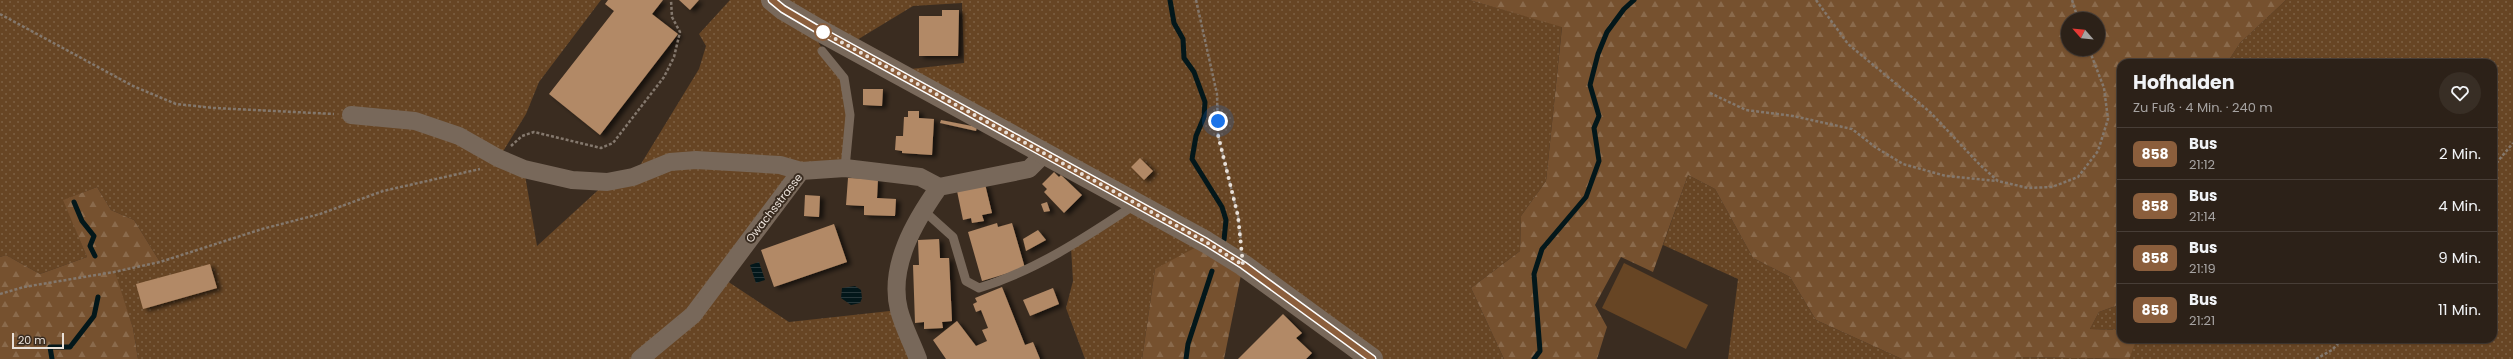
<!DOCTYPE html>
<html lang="de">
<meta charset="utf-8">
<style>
:root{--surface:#2c2118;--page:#382e25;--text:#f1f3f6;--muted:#a6a3a2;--line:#483e37}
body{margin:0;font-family:Poppins,sans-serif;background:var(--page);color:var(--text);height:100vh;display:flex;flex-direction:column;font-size:15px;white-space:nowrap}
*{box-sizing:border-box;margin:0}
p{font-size:13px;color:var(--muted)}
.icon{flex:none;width:22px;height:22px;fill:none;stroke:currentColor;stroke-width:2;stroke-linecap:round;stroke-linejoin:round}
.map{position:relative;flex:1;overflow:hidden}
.drawer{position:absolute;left:2117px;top:59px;width:380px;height:284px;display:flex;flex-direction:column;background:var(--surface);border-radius:12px;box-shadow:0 1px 3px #0004,0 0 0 1px var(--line)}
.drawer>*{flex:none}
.badge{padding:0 8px;border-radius:6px;font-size:14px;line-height:26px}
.needle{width:26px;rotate:297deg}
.fabs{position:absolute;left:2061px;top:12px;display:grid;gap:8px}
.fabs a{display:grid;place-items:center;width:44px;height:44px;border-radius:50%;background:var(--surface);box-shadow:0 1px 3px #0004,0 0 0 1px var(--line);font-size:20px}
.scale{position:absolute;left:12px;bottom:10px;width:52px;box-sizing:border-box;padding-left:4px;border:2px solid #e9e0d8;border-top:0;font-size:11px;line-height:14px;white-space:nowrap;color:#e9e0d8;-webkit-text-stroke:3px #3a2c20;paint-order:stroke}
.you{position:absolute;width:20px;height:20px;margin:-10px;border:3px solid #fff;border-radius:50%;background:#1a73e8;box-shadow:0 0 0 6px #1a73e833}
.map>.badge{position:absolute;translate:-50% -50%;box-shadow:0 0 0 2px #fff}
.round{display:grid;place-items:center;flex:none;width:42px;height:42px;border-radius:21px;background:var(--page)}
.summary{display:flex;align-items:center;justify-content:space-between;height:68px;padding:0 16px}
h1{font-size:19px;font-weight:700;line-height:30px}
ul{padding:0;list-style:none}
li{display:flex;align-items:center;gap:12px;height:52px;padding:0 16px;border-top:1px solid var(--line)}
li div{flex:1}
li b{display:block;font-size:15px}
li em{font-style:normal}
li .badge{min-width:44px;font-weight:700;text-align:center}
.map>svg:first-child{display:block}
.grass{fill:url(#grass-dots)}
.forest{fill:url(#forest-firs);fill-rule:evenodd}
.garden{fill:#674524}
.water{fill:url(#water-rules)}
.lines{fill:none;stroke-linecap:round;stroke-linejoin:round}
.stream{stroke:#03171a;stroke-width:5}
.building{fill:#b28966;filter:url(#shadow)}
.path{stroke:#84786d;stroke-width:2.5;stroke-dasharray:3 2;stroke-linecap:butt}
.lane{stroke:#78685a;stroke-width:9}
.street{stroke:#78685a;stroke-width:18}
.secondary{stroke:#78685a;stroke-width:22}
.line-casing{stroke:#fff;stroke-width:9}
.line{stroke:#8b5e3c;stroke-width:6}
.walk{stroke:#e9e0d8;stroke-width:4;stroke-dasharray:0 7.2}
.stop-dot{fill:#fff;stroke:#8b5e3c;stroke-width:2}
.labels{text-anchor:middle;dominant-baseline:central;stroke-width:4;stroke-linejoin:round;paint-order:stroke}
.street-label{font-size:11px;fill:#e9e0d8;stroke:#3a2c20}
</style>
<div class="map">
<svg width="2513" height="359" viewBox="0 0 2513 359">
<defs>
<pattern id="grass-dots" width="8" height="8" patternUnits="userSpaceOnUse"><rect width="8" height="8" fill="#674524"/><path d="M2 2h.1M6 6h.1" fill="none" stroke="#7d6043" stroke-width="1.8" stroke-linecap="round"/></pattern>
<pattern id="forest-firs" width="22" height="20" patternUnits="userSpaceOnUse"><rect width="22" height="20" fill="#76512f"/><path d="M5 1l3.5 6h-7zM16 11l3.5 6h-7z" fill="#8a6a4c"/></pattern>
<pattern id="water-rules" width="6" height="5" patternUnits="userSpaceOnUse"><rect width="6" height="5" fill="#03171a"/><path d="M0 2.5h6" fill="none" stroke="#28383b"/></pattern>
<filter id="shadow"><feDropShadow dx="4.5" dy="2.5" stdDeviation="2" flood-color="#0009"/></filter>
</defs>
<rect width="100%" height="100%" fill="#3a2c20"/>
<!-- grass -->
<path class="grass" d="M0 0H601L539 82 526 114 499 158 524 169 537 246 607 182 633 177 699 69 706 46 699 34 730 0H1469L1562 26 1546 181 1521 216 1520 251 1471 288 1504 359H1353L1243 265 1155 269 1142 359H1085L1066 308 1073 281 1071 247 1136 204 893 71 964 63 962 3 913 6 847 46 817 39C823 54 835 63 843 77 854 96 847 146 845 168L801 171 721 277 789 322 899 310 918 359H138L133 328 114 272 160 262 134 220 111 210 97 187 64 200 87 257 40 274 6 255 0 257Z
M2286 0H2513V359H2016L2017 357 2128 359 2137 339H2493V63H2227L2240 43Z
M1688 175 1715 189 1753 258 1790 277 1816 320 1902 359H1728L1738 279 1663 245Z
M2121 304V330L2090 329 2099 312Z"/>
<!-- forest -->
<path class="forest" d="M1469 0H2286L2240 43 2227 63H2121V304L2099 312 2090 329 2121 330V339H2137L2129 359 2017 357 2016 359H1902L1816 320 1790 277 1753 258 1715 189 1688 175 1653 272 1621 257 1595 305 1607 327 1597 359H1504L1471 288 1520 251 1521 216 1546 181 1562 27ZM2068 19H2098V49H2068Z
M97 187 111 210 134 220 160 262 115 272 133 328 138 359H0V257L6 255 40 274 87 257 63 200Z
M1206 242 1243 265 1224 359H1142L1155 269Z"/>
<!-- garden -->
<path class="garden" d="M1624 263 1708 305 1686 349 1602 308Z"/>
<!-- water -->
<path class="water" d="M759 262 765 280 756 283 750 265Z
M855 286 861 290 862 298 860 303 851 305 841 298 842 288Z"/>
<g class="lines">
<!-- stream -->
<path class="stream" d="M1170 0 1174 23 1183 39 1184 58 1194 72 1205 102 1204 117 1196 136 1192 159 1222 207 1226 220 1224 240
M74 202 82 221 94 236 90 246 95 256
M52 359 50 347H70L94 316 98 297
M1186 359 1188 344 1212 271
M1534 359 1540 351 1534 274 1542 249 1586 197 1599 161 1594 128 1599 116 1590 85 1598 54 1607 32 1624 9 1634 0"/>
</g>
<!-- building -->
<path class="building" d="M608 0H663L652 14 678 34 600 135 549 94 614 11 605 4Z
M679 0H699L690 10Z
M942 10H959L958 56H919V16H942Z
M863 89H883L882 106 863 105Z
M908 111H919V118L934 119 932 155 902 153V151L895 150 896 136H903L904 117H908Z
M941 120 977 127 976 131 940 123Z
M1140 158 1153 171 1144 180 1131 167Z
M1054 172 1059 177 1061 175 1082 195 1064 213 1044 192 1047 189 1042 184Z
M848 178 878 179 877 198 896 199 895 216 864 215V206L846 205Z
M985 184 992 213 982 215 984 221 972 223 971 218 963 220 957 191Z
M805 195 820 196 819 217 804 216Z
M1047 202 1050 211 1044 212 1041 204Z
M997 223 998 227 1012 223 1025 268 982 281 968 232Z
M834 224 847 262 774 287 761 250Z
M1038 230 1046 240 1026 251 1023 239Z
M939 239 940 258H949L952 321 942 322 943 328 924 329V322L915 323 913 265H919L918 240Z
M210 264 217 288 143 309 136 284Z
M1002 287 1025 345 1033 342 1040 359H946L933 340 957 321 976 346 987 341 982 330 988 328 981 310 976 312 973 304 977 302 975 298Z
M1053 288 1059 304 1030 316 1023 300Z
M1283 314 1302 333 1296 338 1312 353 1306 359H1238Z"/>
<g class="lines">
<!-- path -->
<path class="path" d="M1196 0 1217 94 1218 135 1238 216 1241 241
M1816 0 1848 44 1930 112 1980 165 1998 181 2028 188 2052 187 2078 177 2098 151 2108 119 2104 88 2089 49
M2072 0 2078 19
M0 14 133 86 176 104 214 108 334 114
M1710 93 1746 110 1793 116 1852 129 1875 147 1903 164 1946 176 1998 181
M511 146 522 136 534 132 601 148 613 143 664 77 674 57 680 32 672 17 671 0
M2493 167 2513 143
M0 294 24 287 114 272 160 262 262 229 320 214 383 191 480 169
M2316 359 2332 350 2342 339"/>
<!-- lane -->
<path class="lane" d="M822 51 844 78 850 115 845 168
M923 210 953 237 966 281 979 288C1037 270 1086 237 1136 204"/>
<!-- street -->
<path class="street" d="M351 115 415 121 459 136 498 158 524 169 572 180 607 182 633 177 670 162 696 160 780 165 801 171
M640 359 693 315 801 171 845 168 920 177 939 187 1029 169 1044 154
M918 359C912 343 903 326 899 310 888 266 915 221 939 187"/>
<!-- secondary -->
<path class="secondary" d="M772 0 783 9 817 29 1206 242 1243 265 1372 359"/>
</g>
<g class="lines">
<!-- line casing -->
<g class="line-casing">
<path id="line" d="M772 0 783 9 817 29 1206 242 1243 265 1372 359"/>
</g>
<!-- line -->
<use href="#line" class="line"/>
<!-- walk -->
<path class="walk" d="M823 32 1206 242 1243 265 1238 216 1218 135V121"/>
</g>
<!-- markers -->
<circle class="stop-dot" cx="823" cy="32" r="8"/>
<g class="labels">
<!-- street labels -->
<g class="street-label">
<text transform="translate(774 208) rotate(-52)">Owachsstrasse</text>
</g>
</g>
</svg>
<div class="fabs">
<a><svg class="needle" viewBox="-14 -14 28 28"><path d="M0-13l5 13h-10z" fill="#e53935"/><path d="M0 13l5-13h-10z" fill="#a6a3a2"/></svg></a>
</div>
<div class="scale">20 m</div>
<div class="you" style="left:1218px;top:121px"></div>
<section class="drawer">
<div class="summary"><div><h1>Hofhalden</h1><p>Zu Fuß · 4 Min. · 240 m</p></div><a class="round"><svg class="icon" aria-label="heart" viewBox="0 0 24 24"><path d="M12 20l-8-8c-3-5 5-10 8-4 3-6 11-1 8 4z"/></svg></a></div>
<ul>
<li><span class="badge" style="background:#8b5e3c;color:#fff">858</span><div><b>Bus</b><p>21:12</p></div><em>2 Min.</em></li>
<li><span class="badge" style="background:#8b5e3c;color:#fff">858</span><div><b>Bus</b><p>21:14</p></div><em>4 Min.</em></li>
<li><span class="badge" style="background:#8b5e3c;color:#fff">858</span><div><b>Bus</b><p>21:19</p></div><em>9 Min.</em></li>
<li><span class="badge" style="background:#8b5e3c;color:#fff">858</span><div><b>Bus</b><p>21:21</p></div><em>11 Min.</em></li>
</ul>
</section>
</div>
